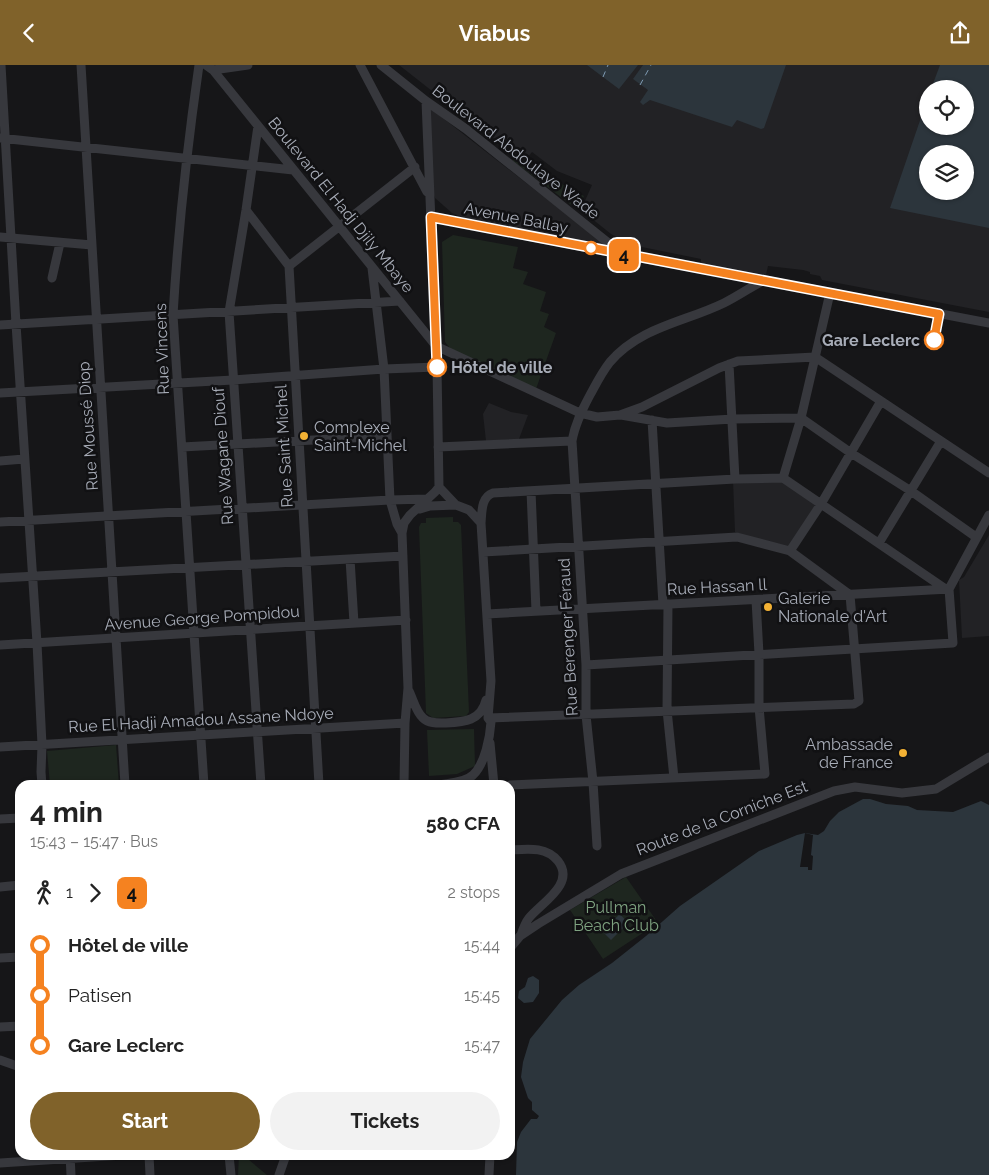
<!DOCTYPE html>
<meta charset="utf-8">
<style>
:root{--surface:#fff;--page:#f2f2f2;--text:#222;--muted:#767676;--accent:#80622a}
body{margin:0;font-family:Raleway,sans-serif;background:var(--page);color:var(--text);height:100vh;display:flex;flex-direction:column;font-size:19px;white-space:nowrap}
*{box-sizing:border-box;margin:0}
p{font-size:16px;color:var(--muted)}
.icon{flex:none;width:28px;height:28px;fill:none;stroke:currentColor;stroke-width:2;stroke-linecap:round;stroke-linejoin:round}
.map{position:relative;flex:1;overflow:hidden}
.panel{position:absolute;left:15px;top:715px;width:500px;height:380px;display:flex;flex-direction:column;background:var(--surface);border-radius:15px;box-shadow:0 1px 4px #0004}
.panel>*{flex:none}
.badge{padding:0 10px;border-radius:8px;font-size:18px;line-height:32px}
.tools{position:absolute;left:919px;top:15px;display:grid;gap:10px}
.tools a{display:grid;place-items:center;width:55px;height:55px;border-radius:50%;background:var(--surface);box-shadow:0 1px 4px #0004;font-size:25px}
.map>.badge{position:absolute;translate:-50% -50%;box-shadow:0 0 0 2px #fff}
.legs{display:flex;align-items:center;gap:8px;height:55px;padding:0 15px;font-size:16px}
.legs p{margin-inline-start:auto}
.overview{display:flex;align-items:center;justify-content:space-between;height:85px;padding:0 15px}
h1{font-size:28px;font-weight:700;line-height:38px}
.button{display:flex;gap:10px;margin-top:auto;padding:10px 15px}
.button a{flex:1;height:58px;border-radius:30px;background:var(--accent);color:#fff;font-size:20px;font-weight:700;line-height:58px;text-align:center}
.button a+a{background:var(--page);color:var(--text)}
ul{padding:0 15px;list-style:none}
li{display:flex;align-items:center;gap:18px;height:50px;font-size:19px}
li i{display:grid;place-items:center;width:8px;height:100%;margin:0 6px;background:currentColor}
li i::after{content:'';width:12px;height:12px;margin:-6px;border:4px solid;border-radius:50%;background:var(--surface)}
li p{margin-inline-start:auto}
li:first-child i{background:linear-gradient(#0000 50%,currentColor 0)}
li:last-child i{background:linear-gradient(currentColor 50%,#0000 0)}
header{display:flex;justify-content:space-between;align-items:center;height:65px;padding:0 15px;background:var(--accent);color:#fff;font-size:22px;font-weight:700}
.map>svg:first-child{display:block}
.built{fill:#222225;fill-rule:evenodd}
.green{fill:#1e261f}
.water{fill:#2c353c;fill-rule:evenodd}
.pier{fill:#161618}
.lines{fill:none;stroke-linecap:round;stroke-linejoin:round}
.ferry{stroke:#7f9bb3;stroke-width:1;stroke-dasharray:6 5;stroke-linecap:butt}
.minor{stroke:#37383d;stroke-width:9}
.line-1-casing{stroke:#fff;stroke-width:11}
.line-1{stroke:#f58220;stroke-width:8}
.stop-1-dot{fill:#fff;stroke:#f58220;stroke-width:2.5}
.poi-dot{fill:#f2b134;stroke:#111113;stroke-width:2}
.labels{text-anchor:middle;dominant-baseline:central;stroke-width:5;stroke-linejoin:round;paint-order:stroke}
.street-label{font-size:16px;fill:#a8adb8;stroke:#111113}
.stop-label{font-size:16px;font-weight:bold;fill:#a8adb8;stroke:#111113;text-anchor:end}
.poi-label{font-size:16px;fill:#a8adb8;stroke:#111113;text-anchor:start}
.park-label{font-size:16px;fill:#7fa381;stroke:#111113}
</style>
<header><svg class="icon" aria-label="back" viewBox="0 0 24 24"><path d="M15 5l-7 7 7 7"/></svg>Viabus<svg class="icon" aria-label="share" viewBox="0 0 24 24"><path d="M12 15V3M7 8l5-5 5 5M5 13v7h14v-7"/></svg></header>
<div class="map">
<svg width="989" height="1110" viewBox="0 0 989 1110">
<rect width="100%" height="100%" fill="#161618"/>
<!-- built -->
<path class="built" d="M399 0H989V247L822 215 820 211 810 209V207L803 205 768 201 766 210 701 198V194L632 180 611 169 581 145 592 120 557 106 532 87 528 92 488 70ZM928 24H965V61H928ZM928 89H965V126H928Z
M430 43 612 185 461 152 452 148 435 133 433 127Z
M489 338 511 347 528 350 519 374 486 376 483 349Z
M733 415 782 417 820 442 792 485 735 467Z
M989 470V571L962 573 959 515 964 512Z"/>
<!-- green -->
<path class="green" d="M514 93 584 131 578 145 513 96Z
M453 170 518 182 513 203 528 207 523 219 546 227 540 246 549 249 544 262 556 268 536 324 454 288 445 277 442 177Z
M453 452V457H458L461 460 469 647 466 651 433 653 426 648 419 462 421 458H426V453Z
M474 664 475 701 457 709 429 711 427 665Z
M116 680 119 720H50L47 686Z
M626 812 658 858 603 894 570 845Z
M239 1090H243L267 1110H238Z"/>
<!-- water -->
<path class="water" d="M587 0H638L619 24Z
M643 0H786L764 63 761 64 737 55 732 62 650 35 643 40 640 37 648 25 633 14Z
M940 0H989V163L890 143 927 35 928 61H965V24H931ZM928 89H965V126H928Z
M863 734H870L886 739 908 741 917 745 953 747 981 736 989 740V1110H516L517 1077 521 1067 531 1054H537L539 1051 532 1045V1037L528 1033 521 1012 523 997 530 974 562 935 579 920 612 898 646 871 680 841 759 786 797 770 805 768 818 770 824 766 830 756 839 747Z
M620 849 628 858 611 875 600 864 603 861 605 863Z
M533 911 539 915V928L533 937 524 938 518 933 519 926 525 922 528 913Z"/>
<!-- pier -->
<path class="pier" d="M805 768 813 770 811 790 813 791 812 805H808V802H800Z"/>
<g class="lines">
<!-- ferry -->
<path class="ferry" d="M603 12 608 0
M640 20 651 0"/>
<!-- minor -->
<path class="minor" d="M1 0 16 259 37 578 42 680 41 707 42 720
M81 0 125 720
M199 0C187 83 178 166 173 250L204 720
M206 0 213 5 436 281 580 348 597 352 620 350 642 342 719 303 738 296 815 292 989 408
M360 0 427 127
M381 0 426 36 466 64 621 188
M213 5 248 0
M426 36 437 302 439 422
M258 61 246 145 229 247 261 720
M0 73 293 105
M246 145 289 201
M431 152 624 190 764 215 989 258
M0 172 92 180
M289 201 319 720
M289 201 415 102
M372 203 384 304 390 435 397 459 402 468
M52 213 60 178
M0 260 400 236
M729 299 735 414
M0 328 233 315 384 304 437 302
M621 350 667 358 733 354 801 353 851 388 911 426 976 472
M652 355 663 540
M182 382 387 371
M438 382 572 376
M0 396 24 394
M783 413 947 525
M783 413 801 353 830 228
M439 422 456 440 469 445 481 458
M531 426 536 546
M420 444 430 441 456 440
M0 457 390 435 427 434
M879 478 941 376
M790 486 821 439 881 336
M483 487 737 472 790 486 850 530 859 636 854 639 488 653
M350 494 354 558
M0 513 403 491
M949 524 989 450
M668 539 667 645 674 713
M487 549 949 524
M0 580 406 555
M586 600 953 578 949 524
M409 626C413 634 416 647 423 653 429 659 439 658 446 658 464 657 481 656 486 635
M488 653 491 616 481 458C482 447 481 432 493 428L735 414 783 413
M490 678 494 720
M0 682 405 658
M404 720 405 658 408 623 402 468 404 458 410 450 435 427 439 422
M439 720C449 718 465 718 473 710 485 699 490 672 491 657L488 653
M510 720 765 709 759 642V589L756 535
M0 754 20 753
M597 781 593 717 586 650V600L572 376C575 359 582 345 590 330 596 319 602 307 610 297 640 262 685 257 724 238 738 231 751 222 764 215
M510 785C527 784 546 781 558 796 576 819 541 838 529 853 525 858 523 864 521 870
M0 822 20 820
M510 883 520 871 538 859 621 809 834 726 855 722 902 728 936 724 989 692
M0 893 20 892
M0 962 20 961
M0 995 20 1002
M70 1090 71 1110
M149 1090 150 1110
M229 1090 231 1110
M0 1098 123 1090
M279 1110 286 1090
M489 1110 490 1090"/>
</g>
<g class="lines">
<!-- line-1 casing -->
<g class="line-1-casing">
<path id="line-1" d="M437 302 431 152 939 249 934 275"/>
</g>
<!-- line-1 -->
<use href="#line-1" class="line-1"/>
</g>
<!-- markers -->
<g class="stop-1-dot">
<circle cx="591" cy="183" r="6"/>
<circle cx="934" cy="275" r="9"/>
<circle cx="437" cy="302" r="9"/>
</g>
<g class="poi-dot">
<circle cx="304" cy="371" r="5"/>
<circle cx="768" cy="542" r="5"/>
<circle cx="903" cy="688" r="5"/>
</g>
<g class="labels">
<!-- street labels -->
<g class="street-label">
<text transform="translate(516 87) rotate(38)">Boulevard Abdoulaye Wade</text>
<text transform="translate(341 140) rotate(51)">Boulevard El Hadj Djily Mbaye</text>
<text transform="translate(516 153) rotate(11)">Avenue Ballay</text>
<text transform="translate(162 284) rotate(-92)">Rue Vincens</text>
<text transform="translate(88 361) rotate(-94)">Rue Moussé Diop</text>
<text transform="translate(284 381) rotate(-93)">Rue Saint Michel</text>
<text transform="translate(223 391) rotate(-94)">Rue Wagane Diouf</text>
<text transform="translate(717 522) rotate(-3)">Rue Hassan ll</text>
<text transform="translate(202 553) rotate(-4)">Avenue George Pompidou</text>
<text transform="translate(568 572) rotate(-93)">Rue Berenger Féraud</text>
<text transform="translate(201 655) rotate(-3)">Rue El Hadji Amadou Assane Ndoye</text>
<text transform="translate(722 753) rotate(-21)">Route de la Corniche Est</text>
</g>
<!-- stop labels -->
<g class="stop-label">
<text x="920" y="275">Gare Leclerc</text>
<text x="451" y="302" text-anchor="start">Hôtel de ville</text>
</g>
<!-- poi labels -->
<g class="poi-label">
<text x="314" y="362">Complexe<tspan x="314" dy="18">Saint-Michel</tspan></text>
<text x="778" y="533">Galerie<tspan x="778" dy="18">Nationale d'Art</tspan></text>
<text x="893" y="679" text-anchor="end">Ambassade<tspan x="893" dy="18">de France</tspan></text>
</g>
<!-- park labels -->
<g class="park-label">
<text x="616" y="842">Pullman<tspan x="616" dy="18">Beach Club</tspan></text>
</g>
</g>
</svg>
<div class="tools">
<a><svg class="icon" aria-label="locate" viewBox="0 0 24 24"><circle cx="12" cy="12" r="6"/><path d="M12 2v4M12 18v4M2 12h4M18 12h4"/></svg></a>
<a><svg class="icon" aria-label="layers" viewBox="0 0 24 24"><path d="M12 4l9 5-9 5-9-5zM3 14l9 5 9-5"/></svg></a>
</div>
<b class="badge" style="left:624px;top:190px;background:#f58220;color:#111">4</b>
<section class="panel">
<div class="overview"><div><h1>4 min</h1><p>15:43 – 15:47 · Bus</p></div><b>580 CFA</b></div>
<div class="legs"><svg class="icon" aria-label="walk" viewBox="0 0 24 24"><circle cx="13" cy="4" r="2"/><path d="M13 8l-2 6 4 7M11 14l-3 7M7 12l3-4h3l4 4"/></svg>1<svg class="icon" aria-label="forward" viewBox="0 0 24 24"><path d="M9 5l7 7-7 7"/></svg><b class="badge" style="background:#f58220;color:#111">4</b><p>2 stops</p></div>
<ul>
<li><i style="color:#f58220"></i><b>Hôtel de ville</b><p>15:44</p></li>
<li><i style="color:#f58220"></i><span>Patisen</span><p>15:45</p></li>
<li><i style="color:#f58220"></i><b>Gare Leclerc</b><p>15:47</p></li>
</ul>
<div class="button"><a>Start</a><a>Tickets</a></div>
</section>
</div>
